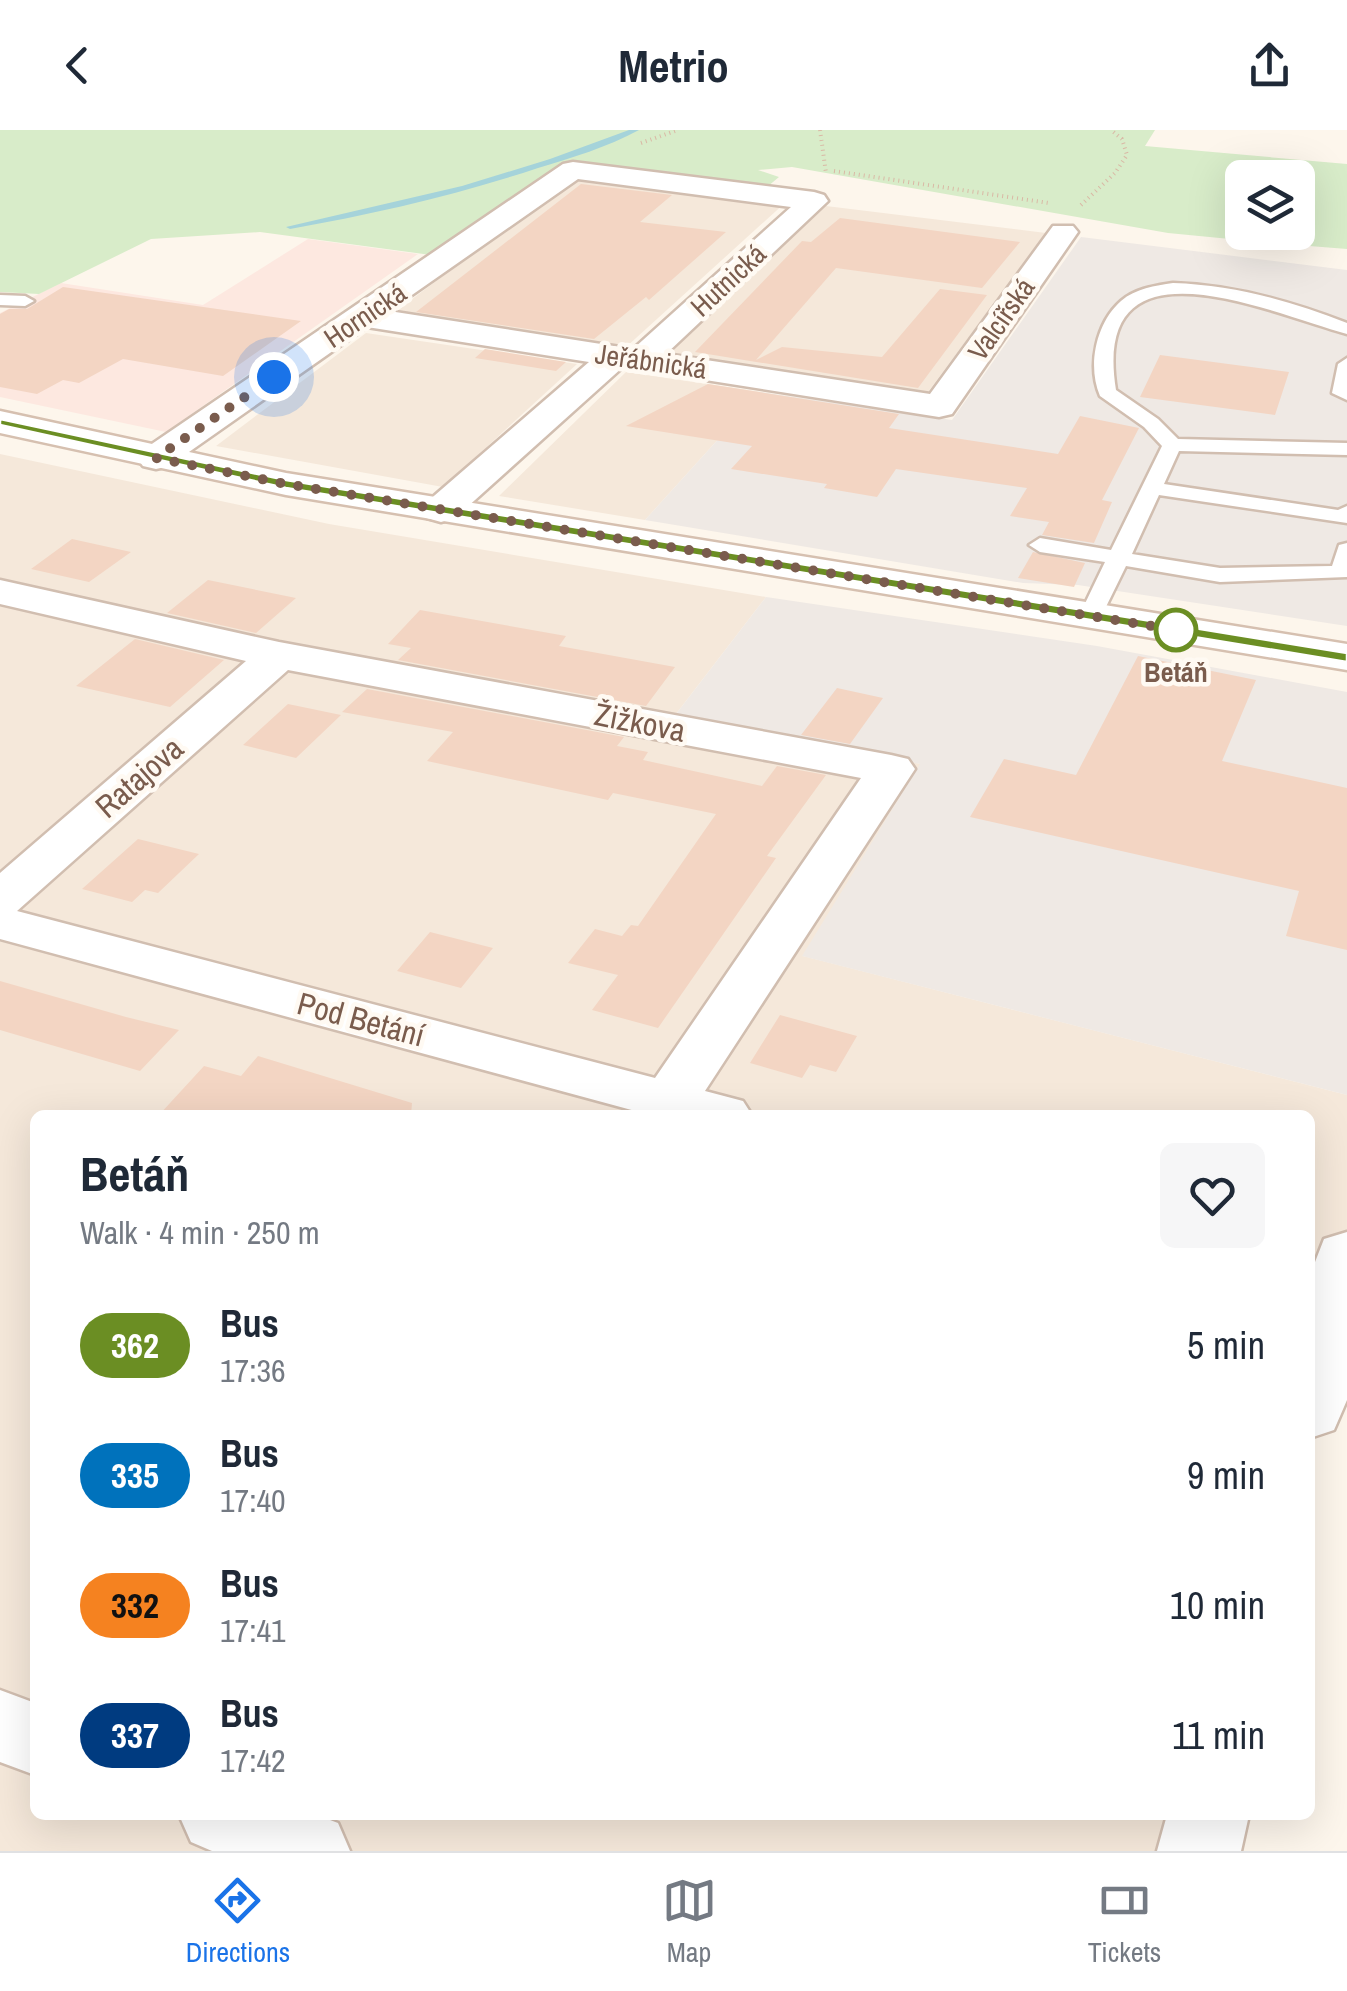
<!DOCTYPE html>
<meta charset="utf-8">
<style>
:root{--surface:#fff;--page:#f6f6f7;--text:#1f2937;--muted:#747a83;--line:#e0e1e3;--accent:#1a73e8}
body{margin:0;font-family:"Archivo Narrow",sans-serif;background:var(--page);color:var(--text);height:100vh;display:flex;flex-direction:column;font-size:38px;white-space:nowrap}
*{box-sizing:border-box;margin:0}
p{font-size:32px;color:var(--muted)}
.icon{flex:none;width:55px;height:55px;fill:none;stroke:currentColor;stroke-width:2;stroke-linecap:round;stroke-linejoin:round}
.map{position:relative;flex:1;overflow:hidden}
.drawer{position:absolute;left:30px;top:980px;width:1285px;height:710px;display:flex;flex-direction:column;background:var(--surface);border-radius:15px;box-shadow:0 10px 40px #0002}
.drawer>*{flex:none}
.badge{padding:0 20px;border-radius:32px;font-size:35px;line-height:65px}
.controls{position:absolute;left:1225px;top:30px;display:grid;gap:20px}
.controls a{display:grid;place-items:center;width:90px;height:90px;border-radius:15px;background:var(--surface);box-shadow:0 10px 40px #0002;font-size:50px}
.you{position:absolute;width:50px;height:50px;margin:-25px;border:8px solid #fff;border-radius:50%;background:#1a73e8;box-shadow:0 0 0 15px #1a73e833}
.map>.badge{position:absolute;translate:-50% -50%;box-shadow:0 0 0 5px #fff}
.round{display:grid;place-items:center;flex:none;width:105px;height:105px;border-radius:15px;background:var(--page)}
.head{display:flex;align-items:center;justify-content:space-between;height:170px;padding:0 50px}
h1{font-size:48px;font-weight:700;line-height:75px}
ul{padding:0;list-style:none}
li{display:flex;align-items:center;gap:30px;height:130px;padding:0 50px}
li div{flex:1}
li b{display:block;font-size:38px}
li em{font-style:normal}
li .badge{min-width:110px;font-weight:700;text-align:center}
header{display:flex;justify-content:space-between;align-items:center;height:130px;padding:0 50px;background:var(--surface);font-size:45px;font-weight:700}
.tabs{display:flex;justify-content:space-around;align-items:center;height:140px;border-top:2px solid var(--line);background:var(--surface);font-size:28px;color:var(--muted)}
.tabs a{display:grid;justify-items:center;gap:5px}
.tabs .on{color:var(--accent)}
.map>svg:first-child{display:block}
.residential{fill:#f5e8da}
.commercial{fill:#fde8e0}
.industrial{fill:#efe9e4}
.green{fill:#d8ecc9;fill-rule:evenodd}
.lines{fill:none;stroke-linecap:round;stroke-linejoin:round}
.stream{fill:#a5d3da;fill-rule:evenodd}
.building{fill:#f3d5c3}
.lane-casing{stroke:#d1beb0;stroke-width:5}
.street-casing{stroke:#d1beb0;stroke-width:5}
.secondary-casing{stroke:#d6c0b0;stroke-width:5}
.path{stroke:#d9b8a5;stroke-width:4;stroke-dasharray:1 4;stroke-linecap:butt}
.lane{fill:#fff;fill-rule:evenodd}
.street{fill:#fff;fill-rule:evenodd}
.secondary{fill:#fff;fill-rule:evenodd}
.line{fill:#6b8e23;stroke:#fff;stroke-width:2.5}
.walk{stroke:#7a5c4d;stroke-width:10;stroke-dasharray:0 18}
.stop-dot{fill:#fff;stroke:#6b8e23;stroke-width:5}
.labels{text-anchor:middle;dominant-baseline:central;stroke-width:9;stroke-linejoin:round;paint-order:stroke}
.far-street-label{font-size:28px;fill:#7a5c4d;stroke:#fffaf3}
.far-stop-label{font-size:28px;font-weight:bold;fill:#7a5c4d;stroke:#fffaf3}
.street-label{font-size:32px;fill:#7a5c4d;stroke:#fffaf3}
</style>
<header><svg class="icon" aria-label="back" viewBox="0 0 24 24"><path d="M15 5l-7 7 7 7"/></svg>Metrio<svg class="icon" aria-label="share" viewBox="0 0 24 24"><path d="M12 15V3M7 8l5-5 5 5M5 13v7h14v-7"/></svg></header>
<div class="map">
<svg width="1347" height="1721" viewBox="0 0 1347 1721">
<rect width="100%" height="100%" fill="#fdf6ec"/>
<!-- residential -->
<path class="residential" d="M577 46 787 71 625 218 392 184Z
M826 76 1046 103 928 262 667 224Z
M366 203 577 234 443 357 216 316Z
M626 242 761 262 645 390 499 366Z
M0 324 329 394 766 467 676 584 921 634 803 826 1347 965V1204L1310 1186V985H35V1685H1178L1169 1721H0Z"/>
<!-- commercial -->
<path class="commercial" d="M308 109 418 124 166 302 0 267V183L61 153 203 175Z"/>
<!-- industrial -->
<path class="industrial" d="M1081 107 1347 140V496L1078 455 1023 453 645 390 761 262 952 290Z
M766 467 1097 516 1347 562V965L802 826 920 634 676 584Z"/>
<!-- green -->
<path class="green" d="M0 0H1155L1145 16 1347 34V119L1272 113 1279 119 1261 112 1168 103 792 37 758 40 779 47 767 57 574 32 431 125 260 102 151 109 39 164 0 162ZM1242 48H1298V102H1242Z"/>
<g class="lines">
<!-- stream -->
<path class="stream" d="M629 0H639C608 17 571 28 538 38 457 65 374 84 290 99L286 97 462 56 550 29Z"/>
</g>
<!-- building -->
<path class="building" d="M581 54 672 65 640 92 726 102 649 170 646 167 594 209 416 182Z
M840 88 1020 112 982 158 836 138 756 230 782 217 882 227 940 159 987 165 918 258 695 222 802 111 811 112Z
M63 157 301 191 223 246 123 229 79 253 63 250 37 264 0 257V184L9 179H27Z
M485 219 566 232 556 241 475 228Z
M1160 225 1289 242 1275 285 1140 267Z
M708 254 899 284 889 298 1058 324 1080 286 1139 298 1102 370 1112 372 1094 413 1042 405 1049 392 1010 386 1027 358 896 339 877 367 824 358 827 354 731 339 752 316 626 296Z
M72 409 131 422 89 452 31 439Z
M1033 422 1085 433 1074 457 1018 448Z
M208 450 296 468 256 503 167 483Z
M420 480 566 506 559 516 675 537 646 576 398 530 411 518 388 514Z
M135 509 224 530 170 577 76 556Z
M1138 526 1256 550 1222 631 1347 658V820L1286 806 1299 761 970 687 1004 629 1076 645Z
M837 558 883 568 850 614 801 605Z
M367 559 624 607 617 616 648 622 643 630 762 656 777 636 826 645 767 726 776 728 658 898 592 880 618 845 568 833 595 799 622 806 631 795 638 796 716 684 613 663 608 670 427 631 453 602 342 582Z
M288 574 341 585 296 628 243 615Z
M138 709 199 724 158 763 145 760 132 772 82 759Z
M430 802 493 818 461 858 397 841Z
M0 851 126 887 179 900 140 941 0 900Z
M780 885 857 906 836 942 810 935 802 948 750 933Z
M258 926 412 973 411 985H159L204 936 241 946Z"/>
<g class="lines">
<!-- lane casing -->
<g class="lane-casing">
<path id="lane" d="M1173 153C1234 155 1291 171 1347 193V204C1272 184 1090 99 1116 260L1158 289 1178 309 1347 313V325L1179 321 1164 354 1338 380 1347 376V393L1159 365 1132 424 1220 438 1332 436 1339 415 1347 413V447L1220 452 1126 436 1099 491H1083L1079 486 1105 432 1040 422 1029 415 1040 408 1111 420 1162 316 1144 297 1100 266C1087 236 1096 193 1121 171 1136 158 1155 156 1173 153Z
M0 165 25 166 34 171 25 176 0 175Z
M1347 228V270L1332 263 1338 234Z"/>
</g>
<!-- street casing -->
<g class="street-casing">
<path id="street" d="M573 32 814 62 824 65 828 71 666 224 930 264 1053 96H1073L1078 102 952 284 939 287 623 237 455 388 441 392 427 388 422 380 427 372 589 232 367 197 169 336 156 339 143 336 137 328 143 320 563 34ZM578 49 791 77 633 219 389 181Z
M0 450 279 512 891 625 908 629 915 639 705 961 743 971 752 985H650L0 809V743L246 531 0 474ZM288 540 861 648 655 948 17 781Z
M1347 1102V1270L1334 1300 1310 1308V1145L1324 1109Z
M0 1560 35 1573V1645L0 1632Z
M179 1685H317L338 1693 350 1721H212L191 1712Z
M1167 1685H1249L1241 1721H1157Z"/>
</g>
<!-- secondary casing -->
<g class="secondary-casing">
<path id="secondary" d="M0 281 286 343 1347 514V540L286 365 0 303Z"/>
</g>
<!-- path -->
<path class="path" d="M820 0 826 43
M641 13 678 0
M834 41 1049 73
M1081 75 1115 43 1127 25 1122 9 1111 0"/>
<!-- lane -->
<use href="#lane" class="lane"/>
<!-- street -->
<use href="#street" class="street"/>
<!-- secondary -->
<use href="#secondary" class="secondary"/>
</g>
<!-- line -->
<path class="line" d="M0 289 286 350 1347 523V532L286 358 0 295Z"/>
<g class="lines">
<!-- walk -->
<path class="walk" d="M274 247 156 328 286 354 1176 500"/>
</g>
<!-- markers -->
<circle class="stop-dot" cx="1176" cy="500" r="20"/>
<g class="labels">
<!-- far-street labels -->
<g class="far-street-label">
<text transform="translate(728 150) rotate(-43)">Hutnická</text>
<text transform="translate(365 185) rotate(-34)">Hornická</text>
<text transform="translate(1001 189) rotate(-55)">Valcířská</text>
<text transform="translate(651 231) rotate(8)">Jeřábnická</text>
</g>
<!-- far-stop labels -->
<g class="far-stop-label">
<text x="1176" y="542">Betáň</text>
</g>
<!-- street labels -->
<g class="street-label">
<text transform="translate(640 592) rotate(11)">Žižkova</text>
<text transform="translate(139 647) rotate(-41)">Ratajova</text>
<text transform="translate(361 889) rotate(15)">Pod Betání</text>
</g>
</g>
</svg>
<div class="controls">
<a><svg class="icon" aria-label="layers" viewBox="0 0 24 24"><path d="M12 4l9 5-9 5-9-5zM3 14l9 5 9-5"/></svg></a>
</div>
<div class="you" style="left:274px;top:247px"></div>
<section class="drawer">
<div class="head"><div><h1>Betáň</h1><p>Walk · 4 min · 250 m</p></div><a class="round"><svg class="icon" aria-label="heart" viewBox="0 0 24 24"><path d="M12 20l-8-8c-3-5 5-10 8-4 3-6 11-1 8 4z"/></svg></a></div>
<ul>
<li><span class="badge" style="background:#6b8e23;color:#fff">362</span><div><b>Bus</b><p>17:36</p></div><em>5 min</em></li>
<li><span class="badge" style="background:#0072bc;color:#fff">335</span><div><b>Bus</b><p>17:40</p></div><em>9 min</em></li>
<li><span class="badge" style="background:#f58220;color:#111">332</span><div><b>Bus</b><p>17:41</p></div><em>10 min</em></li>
<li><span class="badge" style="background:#003b80;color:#fff">337</span><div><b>Bus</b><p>17:42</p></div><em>11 min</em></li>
</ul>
</section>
</div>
<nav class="tabs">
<a class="on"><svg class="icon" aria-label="directions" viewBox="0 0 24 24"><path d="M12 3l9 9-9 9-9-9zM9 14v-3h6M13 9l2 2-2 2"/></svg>Directions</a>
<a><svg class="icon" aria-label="map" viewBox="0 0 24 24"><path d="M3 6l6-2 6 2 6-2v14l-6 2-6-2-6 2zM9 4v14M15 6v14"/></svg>Map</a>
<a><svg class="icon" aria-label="tickets" viewBox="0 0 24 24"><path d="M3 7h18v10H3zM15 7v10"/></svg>Tickets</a>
</nav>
